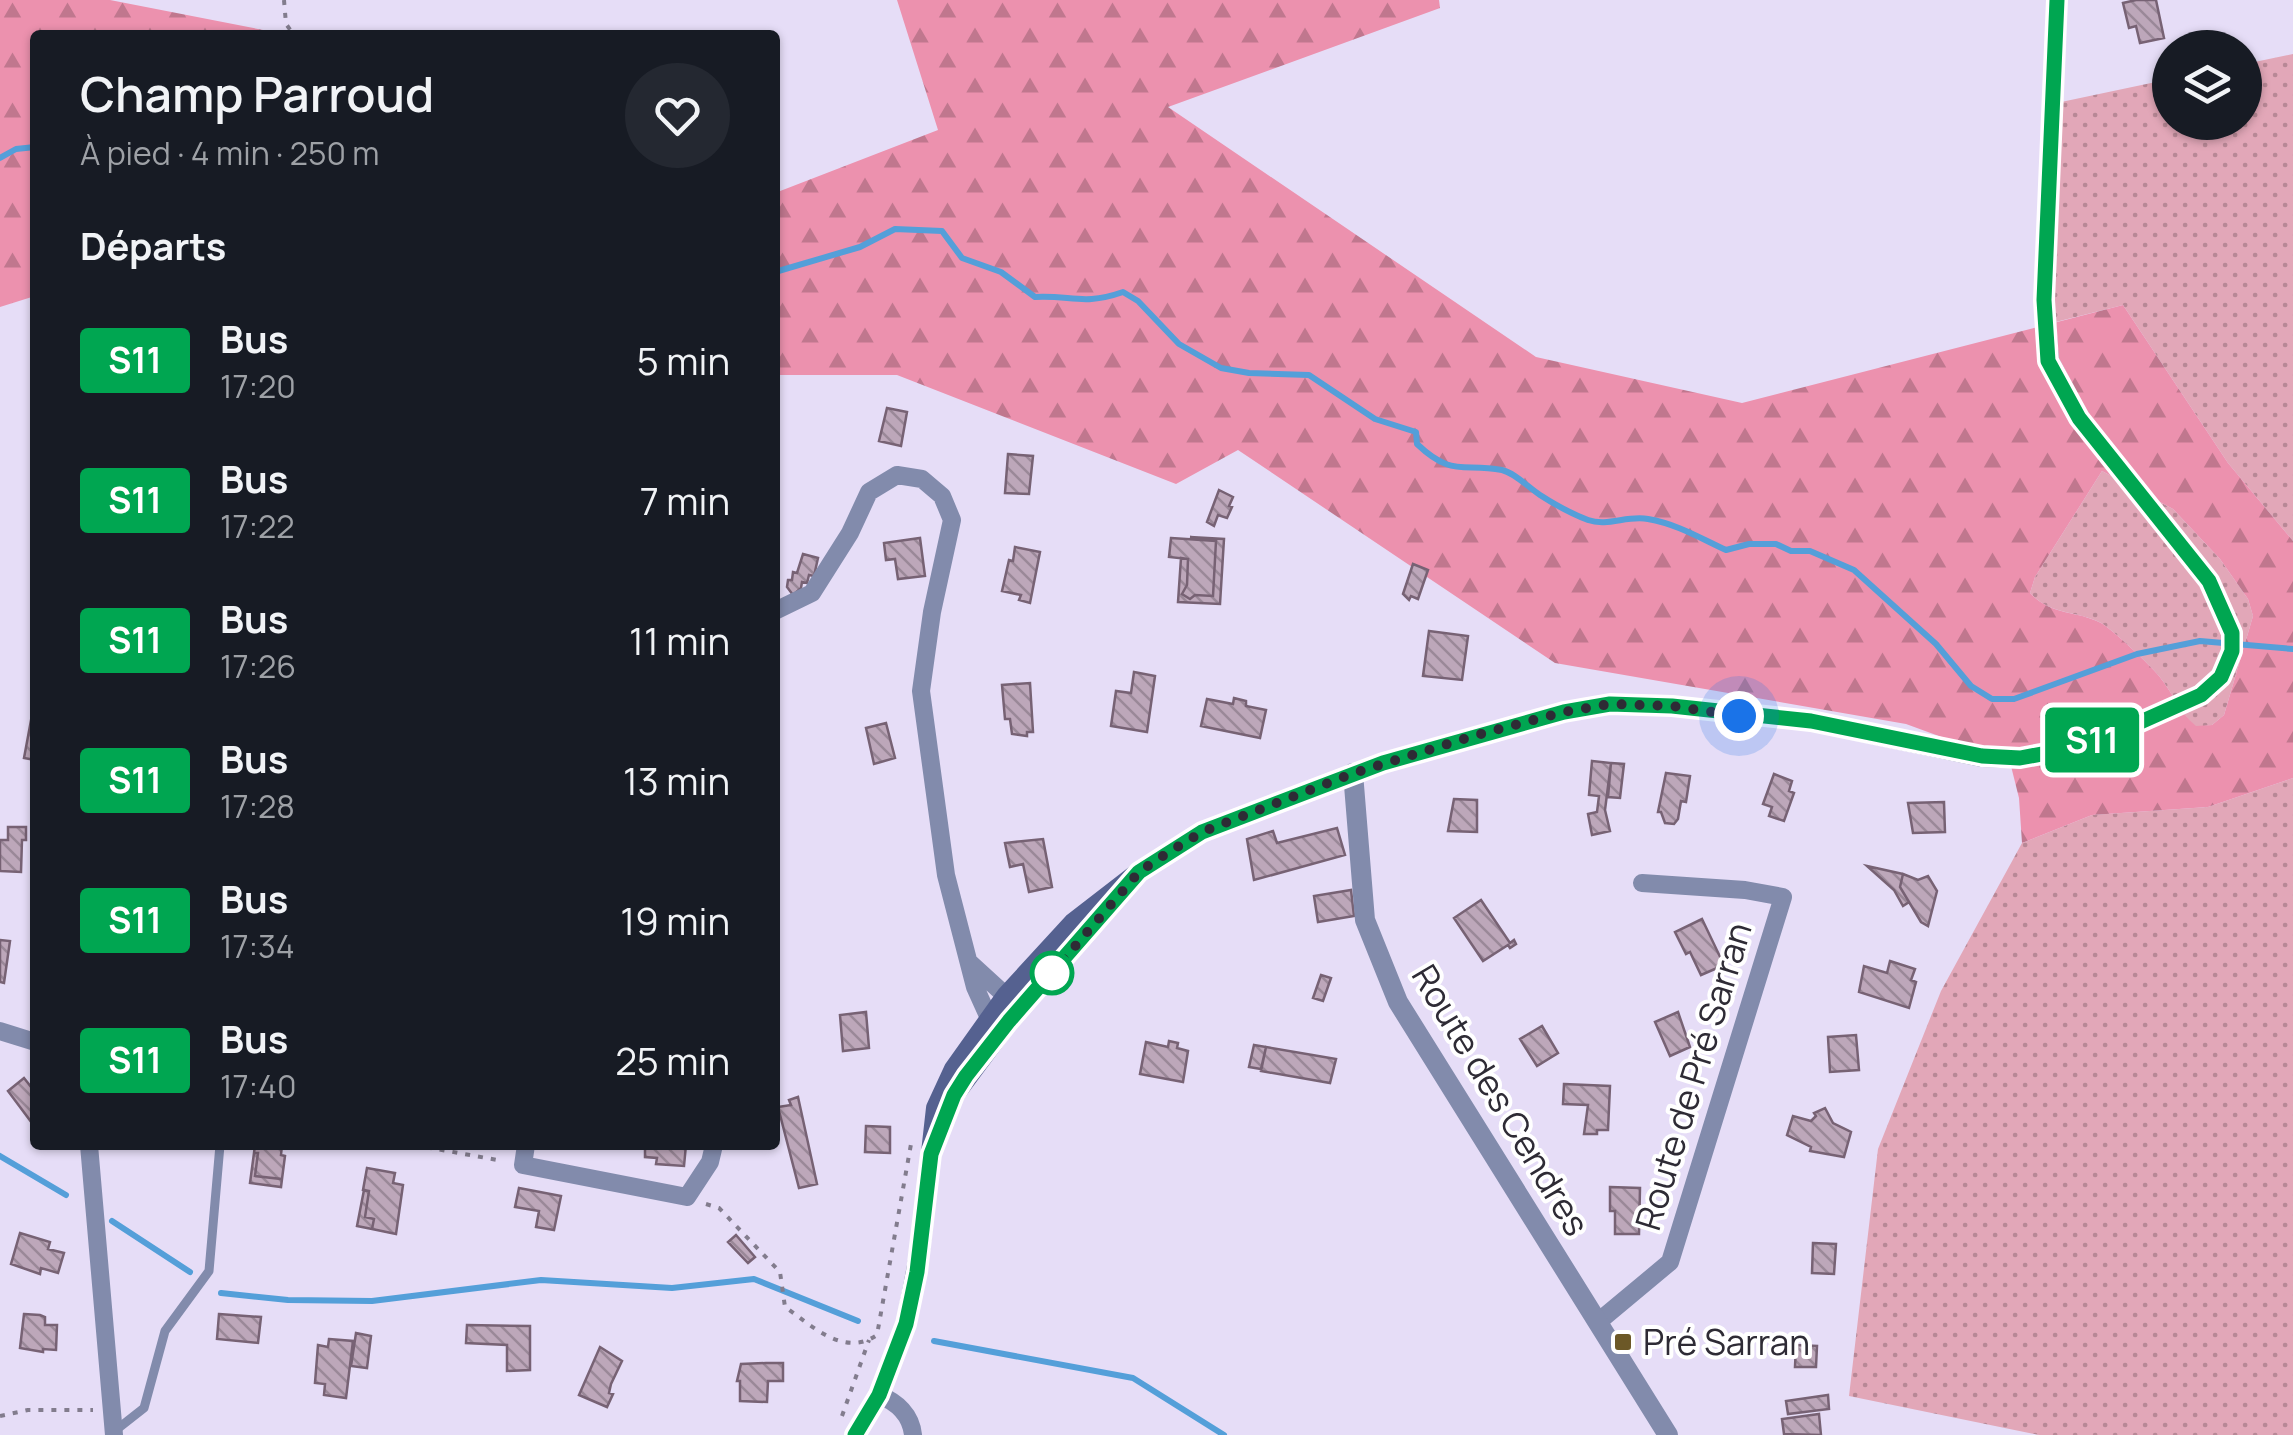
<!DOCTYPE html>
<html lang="fr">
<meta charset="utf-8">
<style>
:root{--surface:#171b24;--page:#242831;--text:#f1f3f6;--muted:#9ea1a6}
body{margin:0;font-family:Manrope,sans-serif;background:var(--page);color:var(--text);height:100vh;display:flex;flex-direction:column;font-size:38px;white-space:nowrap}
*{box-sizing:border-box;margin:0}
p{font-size:32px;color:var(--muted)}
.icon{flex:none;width:55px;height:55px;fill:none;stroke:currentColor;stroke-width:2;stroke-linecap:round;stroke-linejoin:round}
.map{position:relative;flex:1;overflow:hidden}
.sheet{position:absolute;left:30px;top:30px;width:750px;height:1120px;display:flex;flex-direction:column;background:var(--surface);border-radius:10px;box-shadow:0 2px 8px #0004}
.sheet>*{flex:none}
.badge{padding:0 20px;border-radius:8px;font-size:35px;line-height:65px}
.buttons{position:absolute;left:2152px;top:30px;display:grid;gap:20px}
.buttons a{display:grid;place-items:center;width:110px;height:110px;border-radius:50%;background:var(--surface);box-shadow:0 2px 8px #0004;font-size:50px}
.you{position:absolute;width:50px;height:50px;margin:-25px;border:8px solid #fff;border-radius:50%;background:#1a73e8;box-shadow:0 0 0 15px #1a73e833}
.map>.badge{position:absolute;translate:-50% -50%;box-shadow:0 0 0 5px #fff}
h2{padding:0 50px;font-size:38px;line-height:90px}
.round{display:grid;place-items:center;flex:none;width:105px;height:105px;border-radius:52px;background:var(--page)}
.headline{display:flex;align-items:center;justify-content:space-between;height:170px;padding:0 50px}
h1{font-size:48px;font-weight:600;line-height:75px}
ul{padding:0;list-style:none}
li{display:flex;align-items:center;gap:30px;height:140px;padding:0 50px}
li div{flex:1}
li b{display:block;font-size:38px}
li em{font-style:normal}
li .badge{min-width:110px;font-weight:700;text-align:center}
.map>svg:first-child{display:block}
.grass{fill:url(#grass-dots)}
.forest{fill:url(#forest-firs);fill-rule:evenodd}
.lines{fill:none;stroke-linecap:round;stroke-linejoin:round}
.stream{stroke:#549fd9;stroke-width:6}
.building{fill:url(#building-back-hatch);stroke:#776274;stroke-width:2.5}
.path{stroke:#827c8d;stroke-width:4;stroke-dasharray:5 8;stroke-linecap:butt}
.service{stroke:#828bac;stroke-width:9}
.minor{stroke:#828bac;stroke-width:18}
.tertiary{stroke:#828bac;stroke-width:20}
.secondary{stroke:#556190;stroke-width:20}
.line-casing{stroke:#fff;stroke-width:22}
.line{stroke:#00a651;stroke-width:15}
.walk{stroke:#2e2b35;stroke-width:10;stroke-dasharray:0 18}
.stop-dot{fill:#fff;stroke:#00a651;stroke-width:5}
.poi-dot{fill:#6c5827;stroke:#fff;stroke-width:4}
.labels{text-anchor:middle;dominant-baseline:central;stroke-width:8;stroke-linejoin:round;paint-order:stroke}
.street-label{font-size:35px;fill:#2e2b35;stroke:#fff}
.poi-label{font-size:35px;fill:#2e2b35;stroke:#fff;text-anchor:start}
</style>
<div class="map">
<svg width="2293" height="1435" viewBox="0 0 2293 1435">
<defs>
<pattern id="grass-dots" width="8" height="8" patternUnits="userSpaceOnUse" patternTransform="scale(2.5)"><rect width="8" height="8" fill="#e2a7b8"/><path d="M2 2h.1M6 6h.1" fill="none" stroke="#b88896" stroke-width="1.8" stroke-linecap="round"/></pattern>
<pattern id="forest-firs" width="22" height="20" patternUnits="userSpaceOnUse" patternTransform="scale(2.5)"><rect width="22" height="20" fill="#ec91ae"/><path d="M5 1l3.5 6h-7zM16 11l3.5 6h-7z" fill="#c0778e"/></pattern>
<pattern id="building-back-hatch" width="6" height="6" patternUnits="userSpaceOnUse" patternTransform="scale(2.5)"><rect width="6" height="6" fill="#bda7ba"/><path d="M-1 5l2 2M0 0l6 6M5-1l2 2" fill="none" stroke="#9a8898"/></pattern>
</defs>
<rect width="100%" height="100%" fill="#e6ddf7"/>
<!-- grass -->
<path class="grass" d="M2293 54V541L2228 463 2123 305 2036 327 2047 105 2170 79V122H2245V64Z
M2102 471 2173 509 2220 559 2248 599 2253 616 2224 715 2212 725 2196 727C2179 712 2173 693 2159 676 2150 665 2112 629 2101 623 2076 610 2051 616 2030 593L2035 577Z
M2293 778V1435H2039L1849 1396 1878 1149 1941 991 2022 843 2092 815 2208 807Z"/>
<!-- forest -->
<path class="forest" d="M0 0H110L289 35H35V296L0 307Z
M897 0H1439L1440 8 1168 107 1536 357 1742 403 2123 305 2228 463 2293 541V778L2208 807 2092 815 2022 843 2019 798 2010 762 1906 724 1555 663 1238 450 1176 484 897 375H775V193L938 130ZM2102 471 2173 509 2220 559 2248 599 2253 616 2224 715 2212 725 2196 726C2179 712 2173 693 2159 676 2150 665 2112 629 2101 623 2075 610 2051 616 2030 593L2035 577Z"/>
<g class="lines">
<!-- stream -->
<path class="stream" d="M0 158 16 149 35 147
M775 272 860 247 895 229 942 231 962 258 1001 272 1035 297C1072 295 1083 306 1123 292L1138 301 1179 344 1221 368 1249 373 1309 375 1375 419 1416 432 1417 444C1452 477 1461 463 1502 470 1515 473 1528 487 1540 495 1554 504 1572 514 1588 520 1608 527 1627 515 1648 519 1677 524 1700 538 1726 550L1749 544H1776L1791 551H1810L1854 570 1936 644 1971 686 1992 699H2014L2137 654 2200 641 2293 649
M0 1156 66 1195
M112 1221 190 1272
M221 1293 288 1300 372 1301 541 1280 672 1288 754 1279 858 1321
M934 1341 1133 1378 1224 1435"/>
</g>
<!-- building -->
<path class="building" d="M2136 0H2156L2164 38 2140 43 2136 26 2129 28 2123 3Z
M887 408 907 412 901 446 879 441Z
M1008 454 1033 456 1029 494 1005 493Z
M1219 490 1233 497 1229 506 1232 507 1227 518 1218 515 1214 526 1207 522Z
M1190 537 1224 539 1220 604 1178 602 1181 558 1188 559 1187 585 1182 594 1190 599 1195 595 1213 596 1216 541Z
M920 538 925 576 898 579 895 559 886 560 884 543Z
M1171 538 1216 541 1213 596 1195 595 1190 599 1182 594 1187 585 1188 559 1169 557Z
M1015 547 1040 552 1030 603 1019 600 1021 595 1002 591 1009 560 1013 561Z
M803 554 818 558 814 576 809 575 807 583 802 582 801 588 793 595 787 587 788 580H792L793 572 797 573Z
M1413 564 1428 570 1418 599 1411 596 1409 600 1403 594Z
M1429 631 1468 636 1462 680 1423 676Z
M1134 672 1155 676 1147 732 1111 726 1116 691 1131 693Z
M1030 683 1033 732H1027V736L1012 734 1010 719H1005L1002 685Z
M1234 698 1246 701V706L1266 710 1260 738 1201 726 1207 699 1233 704Z
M32 715H35V760L24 758Z
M886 723 895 758 874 764 866 728Z
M1592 761 1611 763 1605 810 1610 831 1592 835 1588 814 1597 812 1599 796 1589 795Z
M1611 763 1624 764 1620 798 1608 797Z
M1666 773 1690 776 1686 802 1681 801 1678 819 1674 824 1665 823 1661 812H1658Z
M1774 774 1792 781 1789 791 1794 793 1784 821 1769 816 1772 807 1763 804Z
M1454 799 1477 800V832L1448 831Z
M1944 802 1945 832 1913 833 1908 803Z
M8 827H26V840H22L21 872 0 871V840H8Z
M1337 828 1345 855 1254 880 1247 839 1273 831 1277 843Z
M1043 839 1052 887 1029 892 1023 864 1010 867 1005 843Z
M1867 866 1903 874 1900 887 1909 902 1903 906 1894 890Z
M1903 874 1918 880 1928 876 1937 891 1928 926 1921 922 1900 887Z
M1351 890 1354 916 1318 922 1314 896Z
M1481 900 1510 943 1514 940 1516 944 1510 948 1508 945 1483 961 1454 918Z
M1702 919 1724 965 1701 975 1690 952 1686 954 1675 932Z
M0 940 10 941 4 983 0 982Z
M1890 961 1915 969 1911 980 1916 982 1909 1008 1859 992 1864 966 1887 973Z
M1321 975 1331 978 1323 1001 1313 998Z
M866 1012 869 1048 843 1051 840 1015Z
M1678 1012 1690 1047 1670 1056 1655 1022Z
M1542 1026 1558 1053 1537 1066 1520 1039Z
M1856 1035 1859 1070 1830 1072 1828 1037Z
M1169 1041 1178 1043 1177 1048 1188 1051 1183 1082 1140 1074 1146 1042 1168 1047Z
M1254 1045 1266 1047 1261 1069 1249 1067Z
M1266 1047 1336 1059 1330 1083 1261 1071Z
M24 1078 35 1092V1120L32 1123 8 1091Z
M1564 1084 1610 1086 1608 1130H1597V1134H1584L1588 1105 1563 1104Z
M798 1097 817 1184 799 1188 778 1107 791 1105 789 1100Z
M1825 1108 1833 1123 1851 1132 1844 1157 1810 1151 1811 1147 1787 1135 1793 1116 1811 1121 1816 1116 1814 1113Z
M866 1126 890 1127V1153L865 1152Z
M255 1145H282L281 1155 285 1156 282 1179 255 1176 258 1153H254Z
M645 1145H686L684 1166 656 1164 657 1158 645 1157Z
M254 1153H258L255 1176 282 1179 281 1187 250 1183Z
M367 1168 395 1173 393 1183 403 1185 396 1234 372 1229 374 1219 365 1217 369 1191 363 1190Z
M1610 1187 1640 1188 1639 1234H1615V1211H1610Z
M519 1188 561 1196 554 1230 536 1227 539 1211 515 1207Z
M364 1190 369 1191 365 1217 374 1219 372 1229 357 1226Z
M20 1233 50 1242 48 1249 64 1253 58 1273 41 1268 40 1274 11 1264Z
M736 1235 755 1257 748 1263 728 1242Z
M1813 1243 1836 1244 1834 1274 1812 1273Z
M24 1314 40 1315 45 1317V1325H57L56 1350 43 1349V1352L20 1348Z
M219 1314 261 1317 258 1343 217 1339Z
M467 1325 530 1326V1370L507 1371V1345L466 1343Z
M356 1333 371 1336 367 1368 351 1366Z
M329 1339 353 1341 346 1398 324 1395 325 1384 315 1383 318 1345 328 1347Z
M1796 1345 1817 1346 1816 1367H1795Z
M600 1347 622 1361 611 1384 609 1393 613 1394 607 1407 579 1395Z
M766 1363H783V1381H768L767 1402 740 1401V1381H737L741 1364Z
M1828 1395 1829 1409 1788 1414 1786 1401Z
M1819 1414 1821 1435 1784 1434 1782 1419Z"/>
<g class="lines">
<!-- path -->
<path class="path" d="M284 0 286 24 294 35
M414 1145 503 1161
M706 1204 719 1208 780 1272 785 1307C811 1325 844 1358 877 1335L911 1144
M0 1416 28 1410H93
M842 1416 869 1340"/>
<!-- service -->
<path class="service" d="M116 1430 144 1408 165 1331 209 1271 220 1145"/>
<!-- minor -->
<path class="minor" d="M775 611 812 593 850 533 869 492 897 475 922 479 942 496 952 520 932 612 921 691 946 875 975 987 989 1018 1009 1021 1006 996 971 964
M0 1031 35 1042
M89 1145 114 1435
M526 1145 523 1165 687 1197 710 1162 714 1145
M1598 1322 1670 1262 1783 897 1745 890 1642 883
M879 1395C897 1402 911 1415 913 1435"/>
<!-- tertiary -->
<path class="tertiary" d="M1353 773 1365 920 1398 1002 1668 1435"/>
<!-- secondary -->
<path class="secondary" d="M955 1094 1009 1021 1104 911
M855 1435 879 1395 906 1324 920 1250 936 1108 954 1069 1006 996 1073 923 1139 872 1202 832 1383 763 1564 712 1610 704 1672 706 1811 721 1982 757 2020 758 2063 749 2127 728 2201 695 2221 677 2232 651V633L2209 581 2079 418 2049 361 2044 300 2057 0"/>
</g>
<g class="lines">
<!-- line casing -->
<g class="line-casing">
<path id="line" d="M855 1435 879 1395 906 1324 917 1272 931 1154 954 1095 966 1076 1009 1021 1139 872 1202 832 1383 763 1564 712 1610 704 1672 706 1811 721 1982 756 2020 758 2063 750 2127 728 2201 695 2221 677 2232 651V633L2209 581 2079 418 2048 361 2044 300 2057 0"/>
</g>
<!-- line -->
<use href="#line" class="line"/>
<!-- walk -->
<path class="walk" d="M1052 973 1139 872 1166 854 1202 832 1354 773 1477 735 1564 712 1610 704 1672 706 1739 716"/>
</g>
<!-- markers -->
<circle class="stop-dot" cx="1052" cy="973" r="20"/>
<rect class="poi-dot" x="1613" y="1332" width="20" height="20" rx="5"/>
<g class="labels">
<!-- street labels -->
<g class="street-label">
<text transform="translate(1693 1076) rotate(-73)">Route de Pré Sarran</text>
<text transform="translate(1501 1100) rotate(59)">Route des Cendres</text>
</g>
<!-- poi labels -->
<g class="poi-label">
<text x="1643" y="1342">Pré Sarran</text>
</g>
</g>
</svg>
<div class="buttons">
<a><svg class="icon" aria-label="layers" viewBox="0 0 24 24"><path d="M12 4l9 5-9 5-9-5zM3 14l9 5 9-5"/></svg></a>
</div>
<div class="you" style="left:1739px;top:716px"></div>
<b class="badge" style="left:2092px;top:740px;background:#00a651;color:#fff">S11</b>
<section class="sheet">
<div class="headline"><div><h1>Champ Parroud</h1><p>À pied · 4 min · 250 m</p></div><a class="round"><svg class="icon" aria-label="heart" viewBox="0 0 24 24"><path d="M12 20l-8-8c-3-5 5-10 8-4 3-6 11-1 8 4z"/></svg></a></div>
<h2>Départs</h2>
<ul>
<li><span class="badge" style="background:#00a651;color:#fff">S11</span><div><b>Bus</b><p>17:20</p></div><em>5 min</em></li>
<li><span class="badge" style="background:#00a651;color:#fff">S11</span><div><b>Bus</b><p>17:22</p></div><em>7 min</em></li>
<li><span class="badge" style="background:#00a651;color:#fff">S11</span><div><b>Bus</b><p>17:26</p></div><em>11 min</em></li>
<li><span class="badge" style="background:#00a651;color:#fff">S11</span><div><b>Bus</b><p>17:28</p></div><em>13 min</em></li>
<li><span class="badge" style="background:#00a651;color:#fff">S11</span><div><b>Bus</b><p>17:34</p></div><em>19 min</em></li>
<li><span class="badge" style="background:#00a651;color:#fff">S11</span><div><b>Bus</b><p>17:40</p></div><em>25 min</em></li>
</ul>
</section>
</div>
